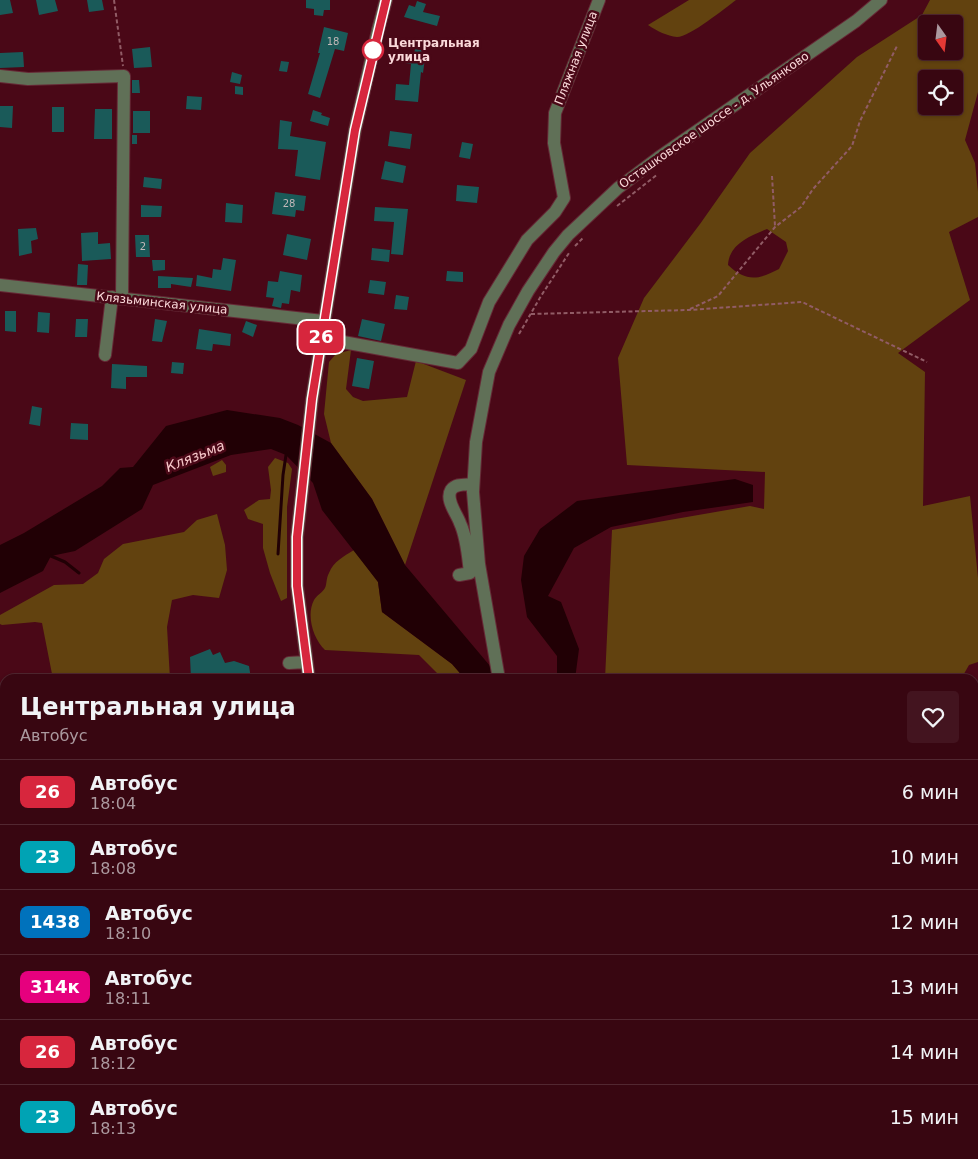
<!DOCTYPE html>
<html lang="ru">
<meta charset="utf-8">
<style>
:root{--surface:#380611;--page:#43141f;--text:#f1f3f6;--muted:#ab999f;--line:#522731}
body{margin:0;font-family:"DejaVu Sans",sans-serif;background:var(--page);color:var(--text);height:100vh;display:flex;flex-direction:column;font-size:19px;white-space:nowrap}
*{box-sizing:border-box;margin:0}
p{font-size:16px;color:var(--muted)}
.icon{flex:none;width:28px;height:28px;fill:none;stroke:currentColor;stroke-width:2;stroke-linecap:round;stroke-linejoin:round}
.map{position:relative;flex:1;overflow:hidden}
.side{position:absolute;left:0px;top:674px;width:979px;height:486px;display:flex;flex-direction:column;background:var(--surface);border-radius:15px 15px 0 0;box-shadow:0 1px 4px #0004,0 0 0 1px var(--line)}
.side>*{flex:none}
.badge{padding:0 10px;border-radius:8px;font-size:18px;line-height:32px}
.needle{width:32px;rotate:166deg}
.fabs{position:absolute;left:918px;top:15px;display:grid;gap:10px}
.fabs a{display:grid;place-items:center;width:45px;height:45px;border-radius:5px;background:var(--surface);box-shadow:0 1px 4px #0004,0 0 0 1px var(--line);font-size:25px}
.map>.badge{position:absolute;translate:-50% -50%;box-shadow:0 0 0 2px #fff}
.round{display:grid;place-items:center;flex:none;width:52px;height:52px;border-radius:5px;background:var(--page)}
.headline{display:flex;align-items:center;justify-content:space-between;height:85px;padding:0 20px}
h1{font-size:24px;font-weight:700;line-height:38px}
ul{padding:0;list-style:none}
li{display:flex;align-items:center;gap:15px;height:65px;padding:0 20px;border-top:1px solid var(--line)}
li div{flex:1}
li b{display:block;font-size:19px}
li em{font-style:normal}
li .badge{min-width:55px;font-weight:700;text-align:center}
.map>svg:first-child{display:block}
.green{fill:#62420f;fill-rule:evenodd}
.water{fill:#210005}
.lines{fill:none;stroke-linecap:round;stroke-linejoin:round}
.stream{stroke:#210005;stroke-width:3}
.building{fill:#1a5a59}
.minor-casing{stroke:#662936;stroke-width:14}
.path{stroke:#915c66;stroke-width:2;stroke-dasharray:4 2.5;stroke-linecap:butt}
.minor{stroke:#607057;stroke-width:12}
.line-casing{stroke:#fff;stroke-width:11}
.line{stroke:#d7263d;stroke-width:8}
.stop-dot{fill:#fff;stroke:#d7263d;stroke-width:2.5}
.labels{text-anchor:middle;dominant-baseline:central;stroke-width:5;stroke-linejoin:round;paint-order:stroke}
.number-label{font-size:10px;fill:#c2b8b9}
.stop-label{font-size:12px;font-weight:bold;fill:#fad8d9;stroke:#4a0817;text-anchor:start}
.street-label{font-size:12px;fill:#fad8d9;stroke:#4a0817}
.water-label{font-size:14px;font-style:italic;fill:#f7c8ca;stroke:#4a0817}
</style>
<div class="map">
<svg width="978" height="1159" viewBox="0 0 978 1159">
<rect width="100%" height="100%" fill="#4a0817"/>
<!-- green -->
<path class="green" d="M689 0H736C725 8 690 37 677 37 667 36 657 31 648 25Z
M930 0H978V92L965 140 975 163 978 192V217L949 232 970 300 898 353 925 372 923 506 970 496 978 578V662L969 665 961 679H605L612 530 750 506 764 509 765 472 627 465 618 358 644 298 700 224 750 153 857 57 922 15ZM926 24H954V51H926ZM926 79H954V106H926ZM767 229 786 242 788 251 779 269C758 280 746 282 728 265 729 244 750 236 767 229Z
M351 350 346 389 353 397 363 401 407 397 416 361 466 380 405 565 372 499 331 443 324 414 329 362 336 354Z
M275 458 288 463 292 469 287 507V598L281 601 270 573 263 548V524L248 519 244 510 259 500 270 499 271 490 268 467Z
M222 460 226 465V472L213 476 210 467Z
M217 514 225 545 227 570 219 598 193 595 172 600 167 627 170 679H53L42 623 35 622 2 625 0 624V615L54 585 83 584 98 573 104 559 123 544 184 532 197 520Z
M354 550 378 582 382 612 452 664 465 679H443L419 655 325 650C313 639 306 615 314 600 317 595 322 593 325 588 327 584 326 578 329 573 334 561 343 557 354 550Z
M974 927 978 928V1159H752L751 1155H974Z
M535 1155H649L651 1159H532Z"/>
<!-- water -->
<path class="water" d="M227 410 280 418 298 425 331 443 372 499 405 565 501 679H465L452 664 382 612 378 582 322 510 313 483 286 455 271 449 231 455 153 485 142 509 75 551 51 556 43 571 0 593V545L24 533 102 486 120 468 133 467 166 426Z
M735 479 753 485V502L683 512 611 527 574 548 548 596 561 602 579 649 575 679H557V656L527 617 521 580 524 556 540 529 577 501Z
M974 751H978V810H974Z"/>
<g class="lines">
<!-- stream -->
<path class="stream" d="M278 554 283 475 286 455
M51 556 65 562 79 573"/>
</g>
<!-- building -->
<path class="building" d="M0 0H10L13 13 0 15Z
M36 0H55L58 11 39 15Z
M87 0H102L104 10 89 12Z
M306 0H330V10H324L323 16 314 15V9L306 8Z
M417 1 426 4 423 12 440 16 437 26 404 17 409 5 415 7Z
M324 27 348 33 344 51 335 49 320 98 308 94 320 53H318Z
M150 47 152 67 134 68 132 49Z
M415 49 426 51 423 73 421 72 418 102 395 100 396 84 409 85 411 64 399 62 401 53 414 54Z
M23 52 24 67 0 68V53Z
M281 61 289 62 287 72 279 71Z
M232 72 242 75 240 84 230 82Z
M132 80H139L140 93H132Z
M235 86 243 87V95L235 94Z
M187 96 202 97 201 110 186 109Z
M0 106H13L12 128 0 127Z
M52 107H64V132H52Z
M95 109H112V139H94Z
M313 110 322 113 321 115 330 118 328 126 310 121Z
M133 111H150V133H133Z
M280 120 292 122 290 136 326 142 320 180 295 176 298 150 278 149Z
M390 131 412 134 410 149 388 146Z
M132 135H137V144H132Z
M462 142 473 144 470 159 459 157Z
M385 161 406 166 403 183 381 179Z
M144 177 162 179 161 189 143 187Z
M457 185 479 187 477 203 456 201Z
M275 192 306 196 304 211 296 210 295 217 272 214Z
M226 203 243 205 242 223 225 222Z
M141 205 162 206 161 217H141Z
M375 207 408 209 403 255 391 254 394 222 374 221Z
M36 228 38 239 31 241 32 253 19 256 18 229Z
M98 232V244L110 243 111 259 82 261 81 233Z
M287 234 311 239 307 260 283 255Z
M135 235H149L150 257H136Z
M372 248 390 250 389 262 371 260Z
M223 258 236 260 231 291 196 286 197 275 212 278 213 269 221 270Z
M152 260H165V270L153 271Z
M78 264 88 265 87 285H77Z
M280 271 302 275 300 292 291 290 289 304 282 303 281 308 272 306 274 298 266 297 268 281 278 282Z
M447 271 463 272V282L446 281Z
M158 276 193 278 191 287 171 284V288H158Z
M370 280 386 282 384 295 368 293Z
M396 295 409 297 407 310 394 309Z
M5 311H16V332L5 331Z
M38 312 50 313 49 333 37 332Z
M76 319H88L87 337H75Z
M155 319 167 321 162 342 152 341Z
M362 319 385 324 381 341 358 336Z
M246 321 257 325 253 337 242 332Z
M199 329 231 334 230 346 213 344 212 351 196 349Z
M357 358 374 361 369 389 352 386Z
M172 362 184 363 183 374 171 373Z
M112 364 147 366V377H126V389L111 388Z
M32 406 42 408 40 426 29 424Z
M71 423 88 424V440L70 439Z
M210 649 213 655 220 652 225 663 234 661 249 666 251 679H191L190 657Z"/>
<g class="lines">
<!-- minor casing -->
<g class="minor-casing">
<path id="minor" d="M0 76 28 79 124 76 122 299
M0 285 323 321
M321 338 458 363 471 349 489 302 527 240 555 212 564 198 554 143 555 113 599 0
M105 355 112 297
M459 575 470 573C468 557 467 538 460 523 457 514 445 500 451 490 456 483 466 485 473 484
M289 663 306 662
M309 679 297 586V537L312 399 355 130 378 30 386 0
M499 679 479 564 473 492 476 442 489 372 509 325 528 291 554 252 568 235 618 188 658 158 856 21 881 0
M0 875 5 874
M0 1039 5 1038
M705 1155 708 1159
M747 1155 749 1159
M108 1159V1155
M325 1159V1155
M510 1159 512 1155"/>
</g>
<!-- path -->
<path class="path" d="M114 0 123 66
M772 176 775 226
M617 206 658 174
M575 246 584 237
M690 309 718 296 775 227 801 207 813 189 852 146 860 121 897 46
M531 314 689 310 802 302 927 362
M519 334 541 296 569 253
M690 1155 692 1159"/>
<!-- minor -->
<use href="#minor" class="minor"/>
</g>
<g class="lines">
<!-- line casing -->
<g class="line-casing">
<path id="line" d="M309 679 297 586V537L312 399 355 130 386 0"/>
</g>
<!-- line -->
<use href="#line" class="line"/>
</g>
<!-- markers -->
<circle class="stop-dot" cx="373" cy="50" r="10"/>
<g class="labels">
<!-- number labels -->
<g class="number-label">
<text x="333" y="41">18</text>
<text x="289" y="203">28</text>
<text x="143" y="246">2</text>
</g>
<!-- stop labels -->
<g class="stop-label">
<text x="388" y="43">Центральная<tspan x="388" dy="14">улица</tspan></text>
</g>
<!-- street labels -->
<g class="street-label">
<text transform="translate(576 58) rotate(-69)">Пляжная улица</text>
<text transform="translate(714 120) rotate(-35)">Осташковское шоссе - д. Ульянково</text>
<text transform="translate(162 303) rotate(6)">Клязьминская улица</text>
</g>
<!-- water labels -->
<g class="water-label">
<text transform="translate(195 456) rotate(-22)">Клязьма</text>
</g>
</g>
</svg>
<div class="fabs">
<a><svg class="needle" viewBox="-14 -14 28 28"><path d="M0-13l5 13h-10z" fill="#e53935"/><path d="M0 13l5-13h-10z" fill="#ab999f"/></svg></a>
<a><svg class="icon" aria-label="locate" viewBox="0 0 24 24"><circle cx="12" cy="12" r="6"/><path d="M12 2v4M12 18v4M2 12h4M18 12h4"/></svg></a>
</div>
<b class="badge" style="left:321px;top:337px;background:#d7263d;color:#fff">26</b>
<section class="side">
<div class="headline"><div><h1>Центральная улица</h1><p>Автобус</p></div><a class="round"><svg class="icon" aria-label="heart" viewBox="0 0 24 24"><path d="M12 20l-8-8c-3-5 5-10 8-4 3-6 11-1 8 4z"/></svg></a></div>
<ul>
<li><span class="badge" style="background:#d7263d;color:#fff">26</span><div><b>Автобус</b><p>18:04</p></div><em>6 мин</em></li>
<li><span class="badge" style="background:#00a3b4;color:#fff">23</span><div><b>Автобус</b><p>18:08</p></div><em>10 мин</em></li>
<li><span class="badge" style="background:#0072bc;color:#fff">1438</span><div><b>Автобус</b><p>18:10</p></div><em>12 мин</em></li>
<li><span class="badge" style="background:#e6007e;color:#fff">314к</span><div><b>Автобус</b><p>18:11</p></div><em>13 мин</em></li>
<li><span class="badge" style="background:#d7263d;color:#fff">26</span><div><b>Автобус</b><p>18:12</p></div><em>14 мин</em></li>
<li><span class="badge" style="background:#00a3b4;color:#fff">23</span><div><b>Автобус</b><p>18:13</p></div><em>15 мин</em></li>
</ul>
</section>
</div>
